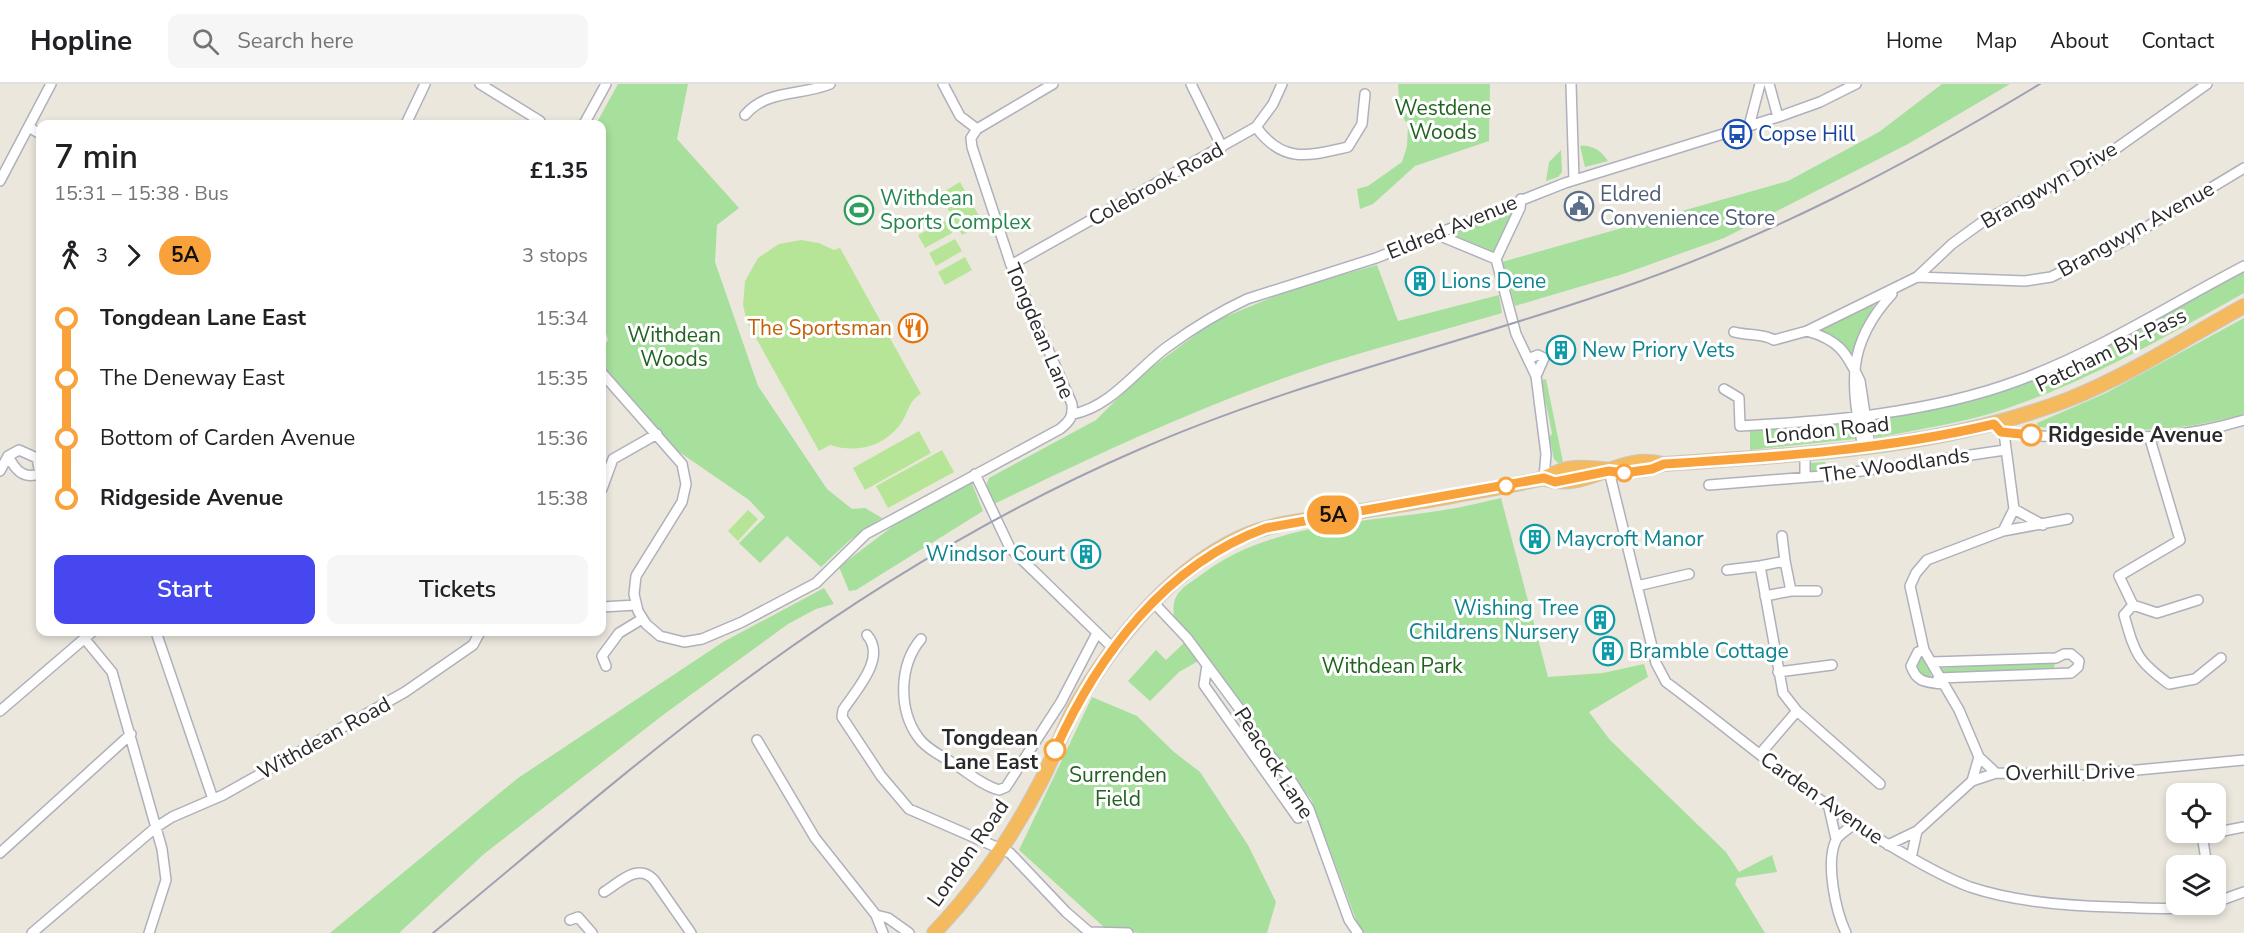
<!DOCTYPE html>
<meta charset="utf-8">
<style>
:root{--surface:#fff;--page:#f6f6f6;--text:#202124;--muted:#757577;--line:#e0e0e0;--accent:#4647ef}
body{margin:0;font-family:"Nunito Sans",sans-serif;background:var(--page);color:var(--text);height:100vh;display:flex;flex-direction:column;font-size:22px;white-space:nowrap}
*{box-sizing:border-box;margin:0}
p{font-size:20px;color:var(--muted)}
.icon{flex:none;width:33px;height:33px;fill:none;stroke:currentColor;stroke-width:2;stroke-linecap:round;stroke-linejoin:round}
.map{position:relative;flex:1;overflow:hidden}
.drawer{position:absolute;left:36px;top:36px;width:570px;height:516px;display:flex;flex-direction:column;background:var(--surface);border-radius:12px;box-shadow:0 3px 9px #0003}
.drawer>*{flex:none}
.badge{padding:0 12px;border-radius:20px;font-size:21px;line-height:39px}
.buttons{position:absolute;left:2166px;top:699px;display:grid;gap:12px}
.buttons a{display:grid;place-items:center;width:60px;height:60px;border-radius:12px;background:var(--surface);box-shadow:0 3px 9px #0003;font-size:30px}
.map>.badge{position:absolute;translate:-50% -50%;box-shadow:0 0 0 3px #fff}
.legs{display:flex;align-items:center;gap:9px;height:66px;padding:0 18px;font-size:20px}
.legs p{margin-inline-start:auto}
.summary{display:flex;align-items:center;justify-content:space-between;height:102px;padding:0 18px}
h1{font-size:33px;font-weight:600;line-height:45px}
.action{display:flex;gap:12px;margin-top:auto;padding:12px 18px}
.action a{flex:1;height:69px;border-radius:12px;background:var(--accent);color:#fff;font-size:24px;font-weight:600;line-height:69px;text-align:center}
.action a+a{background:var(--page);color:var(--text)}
ul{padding:0 18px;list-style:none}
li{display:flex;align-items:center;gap:21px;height:60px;font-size:22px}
li i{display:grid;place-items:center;width:9px;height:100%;margin:0 8px;background:currentColor}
li i::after{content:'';width:15px;height:15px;margin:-8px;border:4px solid;border-radius:50%;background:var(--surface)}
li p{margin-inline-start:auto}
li:first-child i{background:linear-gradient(#0000 50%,currentColor 0)}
li:last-child i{background:linear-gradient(currentColor 50%,#0000 0)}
header{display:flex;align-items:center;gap:36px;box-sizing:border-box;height:84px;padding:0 30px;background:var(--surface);border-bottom:2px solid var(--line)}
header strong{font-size:28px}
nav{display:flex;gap:33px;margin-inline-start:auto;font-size:21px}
.search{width:420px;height:54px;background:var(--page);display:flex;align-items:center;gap:15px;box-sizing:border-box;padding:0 21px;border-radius:12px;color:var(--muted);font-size:22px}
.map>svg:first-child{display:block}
.green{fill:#a7df9c}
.pitch{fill:#b7e598}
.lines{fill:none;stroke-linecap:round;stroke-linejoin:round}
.minor-casing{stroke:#b0b0bd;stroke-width:12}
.highway-casing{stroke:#c8c8c8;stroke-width:16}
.minor{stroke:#fff;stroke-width:9}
.highway{stroke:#f5ba5e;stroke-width:14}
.rail{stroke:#a0a0b3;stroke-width:2}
.line-1-casing{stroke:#fff;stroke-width:14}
.line-1{stroke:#f9a23c;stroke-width:9}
.stop-1-dot{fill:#fff;stroke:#f9a23c;stroke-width:3}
.labels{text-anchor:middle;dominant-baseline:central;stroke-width:6;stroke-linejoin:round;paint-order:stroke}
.park-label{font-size:21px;fill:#20631e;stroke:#fff}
.transit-label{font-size:21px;fill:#164399;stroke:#fff;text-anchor:start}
.street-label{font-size:21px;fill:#2a2a2a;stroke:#fff}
.service-label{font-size:21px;fill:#4e5e75;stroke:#fff;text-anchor:start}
.leisure-label{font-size:21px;fill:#27864d;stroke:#fff;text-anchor:start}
.culture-label{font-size:21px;fill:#0d838f;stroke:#fff;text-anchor:start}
.food-label{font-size:21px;fill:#c56008;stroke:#fff;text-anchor:end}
.stop-label{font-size:21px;font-weight:bold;fill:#2a2a2a;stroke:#fff;text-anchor:start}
</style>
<header>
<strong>Hopline</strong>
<div class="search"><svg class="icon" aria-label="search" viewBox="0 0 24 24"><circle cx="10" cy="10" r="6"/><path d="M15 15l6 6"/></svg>Search here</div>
<nav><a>Home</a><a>Map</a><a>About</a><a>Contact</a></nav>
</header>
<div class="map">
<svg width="2244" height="849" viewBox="0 0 2244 849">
<rect width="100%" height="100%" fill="#ebe7dd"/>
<!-- green -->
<path class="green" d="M618 0H688L677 55 739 124 717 141 715 178 758 302 827 405 852 425 865 424 882 434 850 456 821 483 787 452 760 479 739 459 765 433 749 416 675 365 602 283V264L608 256 602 234V40H596Z
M1398 0H1490L1489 57 1415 82 1373 120 1360 125 1357 105 1368 102 1402 78 1407 62 1408 41 1400 29Z
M1942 0H2010L1908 60 1724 154 1623 190 1515 222 1502 178 1788 97 1879 48Z
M1580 62C1591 60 1602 67 1608 77L1585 83Z
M1561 66 1562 88 1558 93 1546 97 1549 78Z
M1513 124 1514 129 1493 168 1453 151 1454 148Z
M1377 181 1398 237 1499 211 1502 229C1444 246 1386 261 1328 279 1213 316 1102 368 994 420L985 404 989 394 1096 336 1141 291 1213 238 1292 205Z
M2244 187V209C2167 252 2089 297 2005 325 1963 339 1919 345 1876 354 1871 346 1870 340 1877 333 1928 324 1980 315 2029 298 2101 271 2176 223 2244 187Z
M1875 220 1857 253 1853 274 1838 255 1819 245Z
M2244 234V330C2176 350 2108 348 2038 343L2037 339 2106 309Z
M1546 295 1563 378 1558 379 1554 375 1549 353 1552 350C1549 331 1544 315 1542 296Z
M1850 337 1855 355 1750 366V346Z
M1825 378 1828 389 1808 387 1809 379Z
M971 397 983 427 856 506 849 507 839 483 897 439Z
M1501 414 1548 593 1603 589 1644 580 1648 593 1589 628 1610 656 1726 768 1739 788 1772 771 1777 788 1737 794 1735 800 1765 849H1361L1311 715 1261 654 1174 534C1171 508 1182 505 1201 491 1268 440 1357 439 1438 427 1459 424 1480 419 1501 414Z
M824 504 834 520 816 525 788 540 663 631 484 770 399 849H330L518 694 723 558Z
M1185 558 1200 576 1179 588 1150 617 1128 597 1156 566 1166 576Z
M1921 575 1926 576 1932 594 1923 595 1915 582Z
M2052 577 2055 581 2052 586 1943 590 1939 584Z
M1092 613 1137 632 1174 668 1200 688 1248 761 1276 818 1267 849H1139L1105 844 1019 766Z"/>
<!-- pitch -->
<path class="pitch" d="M960 98 983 139 962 151 940 110Z
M945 137 952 149 925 164 918 151Z
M955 155 962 167 936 182 929 169Z
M801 156 819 159 834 166 840 164 921 310C909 317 910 324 903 336 887 362 858 370 830 361L819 367 747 238 743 221 745 197 758 174 779 160Z
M965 173 972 186 945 201 938 188Z
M919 347 931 369 865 406 853 384Z
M942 366 954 388 888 424 876 402Z
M748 426 758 435 738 457 728 447Z"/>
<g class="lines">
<!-- minor casing -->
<g class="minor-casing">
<path id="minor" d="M480 0 540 37
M943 0 960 32 977 45
M1191 0 1222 63
M1571 0 1574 96
M1769 0 1778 33
M745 31C767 5 801 12 830 0
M406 40 425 0
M584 40 606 0
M1749 42 1760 0
M29 43 40 50
M1256 43C1283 80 1308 72 1348 63L1362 40 1365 10
M0 97 51 0
M1438 151 1496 175 1520 124 1521 115
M1496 175 1516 250 1536 292 1546 370 1544 394
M1011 181 1256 43 1273 20 1282 0
M1917 193 2025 197 2051 193 2120 159 2244 84
M1734 248C1748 252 1762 249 1774 256L1807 247
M1530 274 1538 271 1544 274 1536 292
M602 289 682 380 686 400 682 418 636 492 634 510 638 527 646 540 660 552 684 558 702 555 742 538 816 499 866 450 1060 345C1070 337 1073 333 1072 320L1011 181 972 63 971 54 977 45 1053 0
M1724 305 1739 314 1740 342C1832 337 1930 329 2017 297 2097 268 2169 221 2244 182
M1073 330C1111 323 1137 285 1167 263 1192 245 1219 228 1247 215L1376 174 1565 99 1778 33 1820 18 1856 0
M1994 340 2001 348C2027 353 2053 352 2080 353 2141 354 2185 354 2244 336
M2150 355 2180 456 2119 492 2133 521 2157 529 2198 516
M1870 363 1860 297C1846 268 1839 256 1807 247L1917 193 1952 160 1985 136 2097 78 2207 0
M1863 364C1851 300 1845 261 1892 210
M1805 371V392
M8 372 19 366 37 374 40 390
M8 372C16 387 23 395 40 390
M0 387 8 372
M1609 387 1656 579 1666 598C1744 656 1816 720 1901 768 1923 781 1946 794 1970 803 2015 818 2066 822 2113 823 2145 824 2177 827 2208 820
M975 390 1010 464 1113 564
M1709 401 1834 391 2005 366
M602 405 613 375 657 350
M2014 425 2043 441
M2003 447 2068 435
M1782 452 1785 477
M1727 486 1760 482
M1637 502 1689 490
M1791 507H1817
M1153 518 1187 554 1241 627 1259 658 1292 698 1309 725 1349 836 1358 849
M2133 521 2124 531C2135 569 2136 576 2169 600L2195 595 2221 574
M602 523 636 521
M156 548 213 715
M867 551C887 574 856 606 843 626L842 633 881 692 909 725 1010 769 1066 828 1089 848 1128 849
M84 554 112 588 162 765 166 796 149 849
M921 555C899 581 898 625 918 653 927 666 946 674 959 683 971 691 984 702 999 706L1006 703 1061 618 1097 549
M1924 566 1918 568 1911 582C1917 599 1926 598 1943 600
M1932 578 2056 574 2064 570H2071L2079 577 2078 583 2071 589 1938 594
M1207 581 1204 601 1298 734
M606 582 602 572 619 549 642 535
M1778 588 1832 581
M0 627 92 548
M1797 627 1880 700
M757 656 815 754 876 831 883 849
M1760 670 1797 627 1783 609 1760 482 1785 477 1791 507 1765 512
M1996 689 1979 673 1959 626 1924 566 1910 502 1916 489 1927 476 2003 447 2014 425 2004 349
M1972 697 1979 673
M1829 724 1836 755
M1888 761 1917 747
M0 769 131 650
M1911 774 1917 747 1972 697 1996 689 2084 691 2244 676
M2207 782 2203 757 2208 750 2244 743
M604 808C619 799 638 778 654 796L691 849
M2216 818 2244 808
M876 831 888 834 909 849
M570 836 578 833 592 849
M32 849 155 744 172 733 223 711 405 608 473 561 480 548
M1846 849C1836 828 1825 779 1836 756 1839 750 1849 745 1854 740"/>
</g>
<!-- highway casing -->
<g class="highway-casing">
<path id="highway" d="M1546 395C1587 408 1620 368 1663 380 1802 370 1935 366 2067 316 2128 292 2186 254 2244 222
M934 849C976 805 1012 753 1040 699 1053 675 1061 649 1074 625 1095 587 1122 551 1152 519 1177 493 1207 469 1239 454 1266 441 1297 437 1326 433 1366 426 1407 420 1447 413 1478 407 1509 402 1540 395 1549 393 1557 387 1567 385 1603 379 1626 396 1663 380"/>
</g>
<!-- minor -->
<use href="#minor" class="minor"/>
<!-- highway -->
<use href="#highway" class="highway"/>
<!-- rail -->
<path class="rail" d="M433 849C535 765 635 678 741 599 864 508 997 427 1138 366 1293 298 1458 261 1618 205 1767 154 1906 81 2040 0"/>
</g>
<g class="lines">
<!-- line-1 casing -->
<g class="line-1-casing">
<path id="line-1" d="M1055 666C1098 571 1166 480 1266 444L1544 394 1555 398 1609 387 1624 389 1652 385 1664 380C1775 373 1885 366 1994 340L2001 348 2031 351"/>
</g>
<!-- line-1 -->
<use href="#line-1" class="line-1"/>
</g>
<!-- icons -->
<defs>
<g id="bus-ring" transform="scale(1.5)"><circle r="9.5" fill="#fff" stroke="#1a4fb4" stroke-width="1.5"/><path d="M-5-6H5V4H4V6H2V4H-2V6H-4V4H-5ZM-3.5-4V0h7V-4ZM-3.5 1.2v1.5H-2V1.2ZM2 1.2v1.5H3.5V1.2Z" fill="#1a4fb4"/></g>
<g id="civic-ring" transform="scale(1.5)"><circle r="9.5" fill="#fff" stroke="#5c6f8a" stroke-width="1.5"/><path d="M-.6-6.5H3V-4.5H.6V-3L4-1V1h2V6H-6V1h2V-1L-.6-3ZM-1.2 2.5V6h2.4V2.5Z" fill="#5c6f8a"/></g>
<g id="stadium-ring" transform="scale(1.5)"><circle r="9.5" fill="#fff" stroke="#2e9e5b" stroke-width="1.5"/><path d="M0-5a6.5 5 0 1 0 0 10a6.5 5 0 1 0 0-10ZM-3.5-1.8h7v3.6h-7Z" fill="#2e9e5b"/></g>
<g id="building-ring" transform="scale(1.5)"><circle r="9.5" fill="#fff" stroke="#0f9aa8" stroke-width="1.5"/><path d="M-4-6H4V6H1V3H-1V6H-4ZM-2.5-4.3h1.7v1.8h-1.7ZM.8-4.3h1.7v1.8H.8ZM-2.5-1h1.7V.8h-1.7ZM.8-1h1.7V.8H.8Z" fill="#0f9aa8"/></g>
<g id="restaurant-ring" transform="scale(1.5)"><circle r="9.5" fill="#fff" stroke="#e8710a" stroke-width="1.5"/><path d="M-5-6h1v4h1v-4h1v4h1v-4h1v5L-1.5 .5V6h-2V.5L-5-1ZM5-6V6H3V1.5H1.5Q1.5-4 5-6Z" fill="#e8710a"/></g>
</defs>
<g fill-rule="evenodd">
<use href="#bus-ring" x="1737" y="50"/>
<use href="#civic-ring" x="1579" y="122"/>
<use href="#stadium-ring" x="859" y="126"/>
<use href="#building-ring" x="1420" y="197"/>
<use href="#restaurant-ring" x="913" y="244"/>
<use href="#building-ring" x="1561" y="266"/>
<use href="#building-ring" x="1535" y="455"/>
<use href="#building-ring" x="1086" y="470"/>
<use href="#building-ring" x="1600" y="536"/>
<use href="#building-ring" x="1608" y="567"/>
</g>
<!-- markers -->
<g class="stop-1-dot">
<circle cx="2031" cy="351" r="10"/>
<circle cx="1624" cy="389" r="8"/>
<circle cx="1506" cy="402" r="8"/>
<circle cx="1055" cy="666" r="10"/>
</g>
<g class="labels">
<!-- park labels -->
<g class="park-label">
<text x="1443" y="24">Westdene<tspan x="1443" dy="24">Woods</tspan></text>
<text x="674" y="251">Withdean<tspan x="674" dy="24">Woods</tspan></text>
<text x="1392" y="582">Withdean Park</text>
<text x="1118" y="691">Surrenden<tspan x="1118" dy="24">Field</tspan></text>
</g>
<!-- transit labels -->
<g class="transit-label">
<text x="1758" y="50">Copse Hill</text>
</g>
<!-- street labels -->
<g class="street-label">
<text transform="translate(1156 100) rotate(-29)">Colebrook Road</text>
<text transform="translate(2049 101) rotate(-30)">Brangwyn Drive</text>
<text transform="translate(1452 143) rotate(-22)">Eldred Avenue</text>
<text transform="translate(2136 145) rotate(-29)">Brangwyn Avenue</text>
<text transform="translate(1040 247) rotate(67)">Tongdean Lane</text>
<text transform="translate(2111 266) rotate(-26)">Patcham By-Pass</text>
<text transform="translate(1827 346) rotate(-6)">London Road</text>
<text transform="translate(1895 381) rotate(-8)">The Woodlands</text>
<text transform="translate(324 654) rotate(-29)">Withdean Road</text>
<text transform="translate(1274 679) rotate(57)">Peacock Lane</text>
<text transform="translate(2070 688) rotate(-1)">Overhill Drive</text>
<text transform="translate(1822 714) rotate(35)">Carden Avenue</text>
<text transform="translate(968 769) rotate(-55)">London Road</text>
</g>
<!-- service labels -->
<g class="service-label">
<text x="1600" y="110">Eldred<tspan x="1600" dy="24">Convenience Store</tspan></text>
</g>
<!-- leisure labels -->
<g class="leisure-label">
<text x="880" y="114">Withdean<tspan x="880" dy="24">Sports Complex</tspan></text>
</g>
<!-- culture labels -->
<g class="culture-label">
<text x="1441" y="197">Lions Dene</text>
<text x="1582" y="266">New Priory Vets</text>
<text x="1556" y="455">Maycroft Manor</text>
<text x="1065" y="470" text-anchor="end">Windsor Court</text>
<text x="1579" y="524" text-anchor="end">Wishing Tree<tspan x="1579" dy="24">Childrens Nursery</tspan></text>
<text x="1629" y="567">Bramble Cottage</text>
</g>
<!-- food labels -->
<g class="food-label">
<text x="892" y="244">The Sportsman</text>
</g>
<!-- stop labels -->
<g class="stop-label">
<text x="2048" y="351">Ridgeside Avenue</text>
<text x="1038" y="654" text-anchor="end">Tongdean<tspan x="1038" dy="24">Lane East</tspan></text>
</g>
</g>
</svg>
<div class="buttons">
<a><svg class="icon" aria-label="locate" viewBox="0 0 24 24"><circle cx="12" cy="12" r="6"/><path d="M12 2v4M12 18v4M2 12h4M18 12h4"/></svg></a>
<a><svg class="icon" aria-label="layers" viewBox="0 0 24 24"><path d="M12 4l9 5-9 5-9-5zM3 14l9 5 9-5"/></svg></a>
</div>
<b class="badge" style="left:1333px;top:431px;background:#f9a23c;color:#111">5A</b>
<section class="drawer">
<div class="summary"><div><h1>7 min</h1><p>15:31 – 15:38 · Bus</p></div><b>£1.35</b></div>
<div class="legs"><svg class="icon" aria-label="walk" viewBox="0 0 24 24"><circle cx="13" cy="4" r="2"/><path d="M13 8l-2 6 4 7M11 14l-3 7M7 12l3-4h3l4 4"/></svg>3<svg class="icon" aria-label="forward" viewBox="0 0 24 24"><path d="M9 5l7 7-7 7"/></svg><b class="badge" style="background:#f9a23c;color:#111">5A</b><p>3 stops</p></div>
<ul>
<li><i style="color:#f9a23c"></i><b>Tongdean Lane East</b><p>15:34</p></li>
<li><i style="color:#f9a23c"></i><span>The Deneway East</span><p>15:35</p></li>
<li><i style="color:#f9a23c"></i><span>Bottom of Carden Avenue</span><p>15:36</p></li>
<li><i style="color:#f9a23c"></i><b>Ridgeside Avenue</b><p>15:38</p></li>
</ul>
<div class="action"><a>Start</a><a>Tickets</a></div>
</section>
</div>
